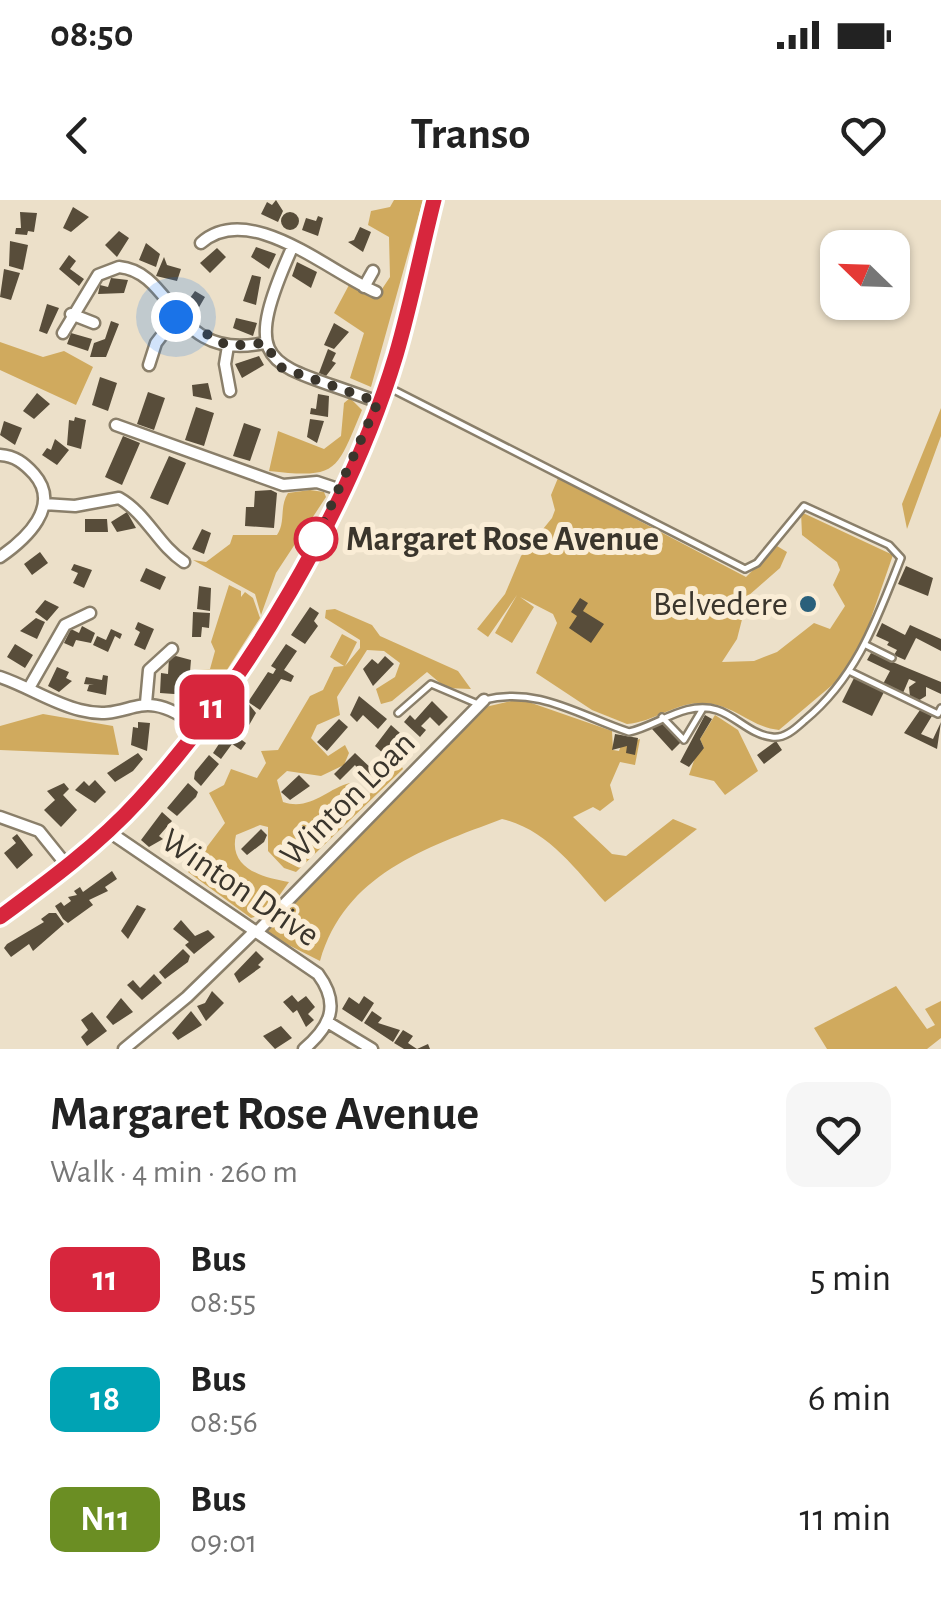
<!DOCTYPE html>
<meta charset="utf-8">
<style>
:root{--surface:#fff;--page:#f6f6f6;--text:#222;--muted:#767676}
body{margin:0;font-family:"Alegreya Sans",sans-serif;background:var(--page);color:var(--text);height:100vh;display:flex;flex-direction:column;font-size:38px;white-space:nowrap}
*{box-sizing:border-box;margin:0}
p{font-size:32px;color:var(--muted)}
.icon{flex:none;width:55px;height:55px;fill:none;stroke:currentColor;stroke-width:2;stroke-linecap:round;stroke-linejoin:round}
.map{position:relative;height:849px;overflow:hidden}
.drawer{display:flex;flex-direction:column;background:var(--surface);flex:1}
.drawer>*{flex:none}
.badge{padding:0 20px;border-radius:15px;font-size:35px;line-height:65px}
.needle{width:65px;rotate:293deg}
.controls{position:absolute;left:820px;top:30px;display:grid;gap:20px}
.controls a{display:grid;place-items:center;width:90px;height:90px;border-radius:20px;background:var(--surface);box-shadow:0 2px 8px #0004;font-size:50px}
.you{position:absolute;width:50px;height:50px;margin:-25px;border:8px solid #fff;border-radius:50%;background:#1a73e8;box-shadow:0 0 0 15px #1a73e833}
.map>.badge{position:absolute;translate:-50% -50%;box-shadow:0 0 0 5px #fff}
.round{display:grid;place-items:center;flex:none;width:105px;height:105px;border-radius:20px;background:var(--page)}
.head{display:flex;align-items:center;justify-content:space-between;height:170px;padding:0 50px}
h1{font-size:48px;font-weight:600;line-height:75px}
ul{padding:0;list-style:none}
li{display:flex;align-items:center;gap:30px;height:120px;padding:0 50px}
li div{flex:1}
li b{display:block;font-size:38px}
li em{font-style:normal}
li .badge{min-width:110px;font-weight:700;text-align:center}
.status{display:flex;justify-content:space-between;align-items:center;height:70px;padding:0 50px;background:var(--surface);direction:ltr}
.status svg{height:28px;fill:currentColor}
header{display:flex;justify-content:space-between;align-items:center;height:130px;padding:0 50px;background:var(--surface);font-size:45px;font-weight:600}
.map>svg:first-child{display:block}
.green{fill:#d0aa5e}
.building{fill:#584d3a}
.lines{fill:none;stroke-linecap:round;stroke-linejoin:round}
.lane-casing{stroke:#8a7f6a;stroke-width:10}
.street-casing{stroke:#8a7f6a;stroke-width:15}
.secondary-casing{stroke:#8a7f6a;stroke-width:19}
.lane{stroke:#fff;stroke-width:5}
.street{stroke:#fff;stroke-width:10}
.secondary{stroke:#fff;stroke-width:14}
.line-casing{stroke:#fff;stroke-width:22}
.line{stroke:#d7263d;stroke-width:15}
.walk{stroke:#3a352c;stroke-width:10;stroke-dasharray:0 18}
.stop-dot{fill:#fff;stroke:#d7263d;stroke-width:5}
.poi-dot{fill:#2a607b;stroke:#faedd6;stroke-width:4}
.labels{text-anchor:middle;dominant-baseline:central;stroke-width:10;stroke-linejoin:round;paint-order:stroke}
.stop-label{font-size:35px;font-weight:bold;fill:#3a352c;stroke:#faedd6;text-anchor:start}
.poi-label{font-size:35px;fill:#3a352c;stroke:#faedd6;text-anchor:end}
.street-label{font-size:35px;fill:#3a352c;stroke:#faedd6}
</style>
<div class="status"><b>08:50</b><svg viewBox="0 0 49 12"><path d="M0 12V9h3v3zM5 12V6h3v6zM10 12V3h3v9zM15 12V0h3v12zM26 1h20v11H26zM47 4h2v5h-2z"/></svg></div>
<header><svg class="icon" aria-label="back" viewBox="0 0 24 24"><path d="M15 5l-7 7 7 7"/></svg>Transo<svg class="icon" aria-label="heart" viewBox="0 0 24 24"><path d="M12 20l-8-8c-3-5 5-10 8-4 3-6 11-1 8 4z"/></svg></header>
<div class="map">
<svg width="941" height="849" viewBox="0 0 941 849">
<rect width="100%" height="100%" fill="#ece0c9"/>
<!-- green -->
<path class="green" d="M394 0H423L371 187 350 178 364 133 334 113 349 85 376 98 390 77 389 37 368 25 371 11 390 7Z
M0 142 43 157 64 151 93 167 76 205 0 170Z
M350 198 362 210C336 271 339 279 269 271L278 231 324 249 341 236 344 203Z
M941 208V236L907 329 902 304Z
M558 278 746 377 777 346 787 352 780 368 748 396 737 439 722 462 754 461 777 452 814 423 830 429 845 406 833 385 840 370 837 362 802 335 801 312 893 355 863 441 837 481 779 530C754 528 737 508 712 504 679 498 657 522 627 524L592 510 536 473 557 423 553 414 520 397 534 407 512 443 495 433 517 395 488 437 477 429 505 394 521 356 552 318 555 310 551 295Z
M310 290 324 292 326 297 276 373 261 415 255 394 193 360 206 362 230 344 233 335H277C286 322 279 307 288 293Z
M229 385 241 391V397L245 392 253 398 260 418 223 476 190 514 182 508 193 493 195 470 210 469 215 451 211 442Z
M335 409 372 425 380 436 458 471 471 489 446 488 427 472 392 501 381 504 376 489 395 477 400 463 384 451 367 450 337 497 340 515 317 525 311 538 328 556 345 545 349 553 344 565 321 576 287 571 277 580 283 602C311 611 326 589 350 583L369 595 389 569 401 565 403 569 296 672 284 668 268 651V627L260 625 236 635C228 668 263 678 289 682L267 713 251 718 188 672 225 623 209 593 224 585 231 569 257 578 266 563 261 551 278 550 310 496 323 490 334 467 344 466 330 457 342 434 357 442 345 466 360 448V440L325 418 326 410Z
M520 499 612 531 613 550 619 551 621 545 640 539 635 565 620 562 610 585 614 600 600 611 593 607 573 617 612 654 626 656 673 619 697 629 605 702C575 669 548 630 502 619 425 648 345 674 320 761L267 734 268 727 481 508Z
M43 514 113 526 119 555 0 550V526Z
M715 515 738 530 758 571 725 595 714 581 689 575 698 549 704 548 700 539Z
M896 786 927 829 935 825 925 809 941 801V838L927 849H827L814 828Z"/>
<!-- building -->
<path class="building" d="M276 0 283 11 278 22 261 14 267 2 272 5Z
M73 7 89 17 71 32 63 28Z
M20 12 37 13 34 32 28 31 27 35 15 34 16 28H21Z
M281 21a9 9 0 1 1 18 0a9 9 0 1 1-18 0Z
M318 16 323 18 318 36 302 30 306 18 316 21Z
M360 27 371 32 363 52 348 42 354 40Z
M119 31 129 38 117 57 105 45Z
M10 41 28 45 23 70 9 66Z
M146 43 160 54 156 67 139 60Z
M256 47 276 54 269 69 251 57Z
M217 48 226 57 210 73 200 63Z
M69 55 76 61 70 69 84 79 79 86 59 69Z
M164 57 167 65 181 69 177 81 156 76Z
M297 62 317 72 311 88 292 76Z
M4 69 20 73 11 100 0 97Z
M252 75 261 77 256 105 243 101Z
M111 78 128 80 124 93 98 94 100 85 108 87Z
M195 91 205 97 194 116 182 109Z
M47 104 59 108 47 134 39 131Z
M236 118 257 123 253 136 233 128Z
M111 121 119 124 106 157H90L94 143 105 139Z
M334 123 349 132 334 149 324 145Z
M71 133 92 139 88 151 67 144Z
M328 149 336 153 332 161 336 163 326 176 319 173Z
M259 156 264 165 242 178 235 164Z
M100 177 117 183 108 211 92 205Z
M208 183 212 200 193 196 192 185Z
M148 192 165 198 154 230 137 224Z
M37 193 50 204 34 219 23 211Z
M318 194 329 196 328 217 310 214 311 208 316 209Z
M196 207 214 213 204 246 185 240Z
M75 217 86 220 81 249 67 245 69 220 74 221Z
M310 219 324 221 317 243 307 237Z
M4 221 22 228 15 245 0 235Z
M244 223 261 229 250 261 233 256Z
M123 236 140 243 122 285 105 277Z
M55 239 69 250 57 265 42 255 47 248 51 250Z
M169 256 186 263 168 305 150 298Z
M271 290 277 293 274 328 245 326 246 307H254L255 291Z
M127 312 136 328 117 332 111 322Z
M85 319H107L108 332H85Z
M202 329 211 333 204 354 192 349Z
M40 352 48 363 32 375 24 364Z
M74 364 92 370 84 388 73 383 78 373 71 370Z
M906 366 933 378 928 396 898 384Z
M146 368 166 377 160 390 140 381Z
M199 386 211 388 210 411 197 409Z
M580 398 588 403 583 411 604 424 591 443 569 428 577 416 571 412Z
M45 400 59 407 47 421 35 412Z
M310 407 319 413 314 421 318 426 305 444 291 435Z
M193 412 210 413 209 428 202 427 201 437H192Z
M36 418 45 422 37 439 20 431Z
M138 422 154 429 145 450 134 445 140 432 135 429Z
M882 423 905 435 910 425 941 439V451L916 438 905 460 894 455 897 450 887 445 889 442 876 436Z
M82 426 95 433 91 443 76 440 73 447 64 443 71 429 79 433Z
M111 429 122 434 120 439 115 436 108 452 93 445 97 436 106 440Z
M15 444 33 455 25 468 7 457Z
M286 444 297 451 284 470 294 476 291 482 281 479 260 510 248 502 268 472 273 474 276 469 271 466Z
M871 453 941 482V494L926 487V496L918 501 910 497 909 487 916 482 909 479 903 493 883 484 890 471 867 460Z
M176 456 191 460 188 495 160 493 161 473 168 474 169 458Z
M385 456 394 464 373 486 363 469 372 459 378 464Z
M57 467 69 472 66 478 72 481 59 492 48 486Z
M103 475 108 476 106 495 87 491 89 485H94L84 484 86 477 102 480Z
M854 478 884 492 872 516 842 502Z
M359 496 387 519 378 529 363 515 357 522 350 515Z
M432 501 448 517 439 526 430 517 421 526 426 530 420 537 404 522 410 515 415 520Z
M248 503 256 513 244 534 239 535 231 529 234 520Z
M920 510 932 516 921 534 933 539 941 522 937 549 904 533Z
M705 515 712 519 700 539 704 548 689 567 680 562Z
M339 519 348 527 327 551 317 542Z
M662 520 681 542 672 551 652 529Z
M138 522 150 523 147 551 131 545 133 527 138 528Z
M391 525 400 533 391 542 403 553 394 563 375 546Z
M228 530 246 543 241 550 232 544 221 559 213 553Z
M615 534 638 538 635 555 626 553 627 546 612 550Z
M776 541 782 550 764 564 757 555Z
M138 553 143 559 133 571 115 582 107 573Z
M355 553 374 571 371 574 376 580 370 586 355 565 340 580 334 574Z
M209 555 219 564 201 586 194 579 195 572Z
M299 575 310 586 290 600 281 592Z
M95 580 106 592 95 603 75 590 84 581 89 586Z
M64 583 69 589 63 595 77 610 61 627 44 610 55 600 47 591Z
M188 583 198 592 196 597 177 616 167 608Z
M162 612 172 621 159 636 163 639 149 647 141 640Z
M261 629 267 635 264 642 247 655 241 649Z
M17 634 33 655 17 669 4 653 16 643 12 638Z
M112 671 117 679 105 687 108 691 89 700 93 705 68 723 63 719 55 706 61 702 64 706 71 701 68 697 77 695 74 691 80 687 83 692Z
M137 705 146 709 128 739 121 731Z
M49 713H56L64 724 33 751 29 744 11 757 4 748 7 744 44 722 41 719Z
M181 720 195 736 208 730 215 737 194 754 185 745 189 742 173 729Z
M183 749 190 756 188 762 165 779 159 772Z
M256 751 264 759 258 765 261 767 239 783 234 774Z
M154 774 162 783 142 800 127 785 133 780 140 788Z
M212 791 224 803 206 821 197 806 205 803Z
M292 795 298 802 306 796 315 807 308 814 314 820 306 827 297 810 293 813 283 802Z
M364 796 374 803 362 822 342 809 349 797 359 804Z
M121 798 133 812 113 825 106 817Z
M191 811 202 825 178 840 172 833Z
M372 811 382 818 378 823 400 830 393 842 364 823Z
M92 812 107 831 87 846 81 837 88 830 81 820Z
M281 826 292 838 275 849 263 836Z
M403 830 413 836 408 843 417 849 428 844 430 849H404L394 843Z"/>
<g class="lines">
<!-- lane casing -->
<g class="lane-casing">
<path id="lane" d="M388 187 745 369 757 363 804 306 889 345 901 358C877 419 857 477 805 520 796 528 785 539 772 537 751 535 736 516 717 510 686 500 657 526 629 532 580 516 538 486 484 500
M866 445 892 458
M851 472 938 514 941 508
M398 513 431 484 478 504
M662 517 684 540 702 510"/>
</g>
<!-- street casing -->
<g class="street-casing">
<path id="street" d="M201 43C249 0 329 72 376 92
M292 48C236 174 272 161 378 202
M364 87 373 71
M71 114 94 123
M63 133 98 75 119 67C175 72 173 163 264 143
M228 146 225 164 230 191
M149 165 156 143 176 117
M116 225 283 285 317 282 341 290
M0 255C15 256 24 263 34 274 62 306 26 339 0 357
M44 304 75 306 119 298C147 314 158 345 184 362
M0 477C27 486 52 503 80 510 134 524 136 481 198 527
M29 488 65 425 90 413
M146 503 149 470 172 449
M0 617 39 631 68 667
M108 631 318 774C341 805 330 827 304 849
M257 732 484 500
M329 823 372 849
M124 849 187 797 255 731"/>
</g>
<!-- secondary casing -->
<g class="secondary-casing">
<path id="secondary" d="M0 717C49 681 99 645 140 600 247 481 350 309 395 155 411 104 421 51 434 0"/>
</g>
<!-- lane -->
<use href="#lane" class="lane"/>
<!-- street -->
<use href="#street" class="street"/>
<!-- secondary -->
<use href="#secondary" class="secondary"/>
</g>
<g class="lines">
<!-- line casing -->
<g class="line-casing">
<path id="line" d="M0 717C49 681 98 645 139 600 247 482 350 308 396 155 411 104 421 51 434 0"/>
</g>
<!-- line -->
<use href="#line" class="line"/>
<!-- walk -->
<path class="walk" d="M176 117 228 146 264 143 282 168 378 202 316 339"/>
</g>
<!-- markers -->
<circle class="stop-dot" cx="316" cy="339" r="20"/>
<circle class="poi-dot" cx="808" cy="404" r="10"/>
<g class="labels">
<!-- stop labels -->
<g class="stop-label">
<text x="346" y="339">Margaret Rose Avenue</text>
</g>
<!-- poi labels -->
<g class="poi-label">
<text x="788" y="404">Belvedere</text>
</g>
<!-- street labels -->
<g class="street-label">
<text transform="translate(348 599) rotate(-45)">Winton Loan</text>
<text transform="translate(240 688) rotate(34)">Winton Drive</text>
</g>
</g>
</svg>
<div class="controls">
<a><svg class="needle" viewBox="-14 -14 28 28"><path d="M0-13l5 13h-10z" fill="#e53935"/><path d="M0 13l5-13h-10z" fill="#767676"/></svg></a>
</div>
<div class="you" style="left:176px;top:117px"></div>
<b class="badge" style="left:212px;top:507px;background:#d7263d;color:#fff">11</b>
</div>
<section class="drawer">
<div class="head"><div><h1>Margaret Rose Avenue</h1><p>Walk · 4 min · 260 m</p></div><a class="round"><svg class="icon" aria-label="heart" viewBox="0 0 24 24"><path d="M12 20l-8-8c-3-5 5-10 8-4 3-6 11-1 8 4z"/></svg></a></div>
<ul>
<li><span class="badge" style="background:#d7263d;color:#fff">11</span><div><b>Bus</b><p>08:55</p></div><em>5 min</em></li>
<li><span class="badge" style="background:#00a3b4;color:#fff">18</span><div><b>Bus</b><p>08:56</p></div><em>6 min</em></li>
<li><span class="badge" style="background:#6b8e23;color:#fff">N11</span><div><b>Bus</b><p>09:01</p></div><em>11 min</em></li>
</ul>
</section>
